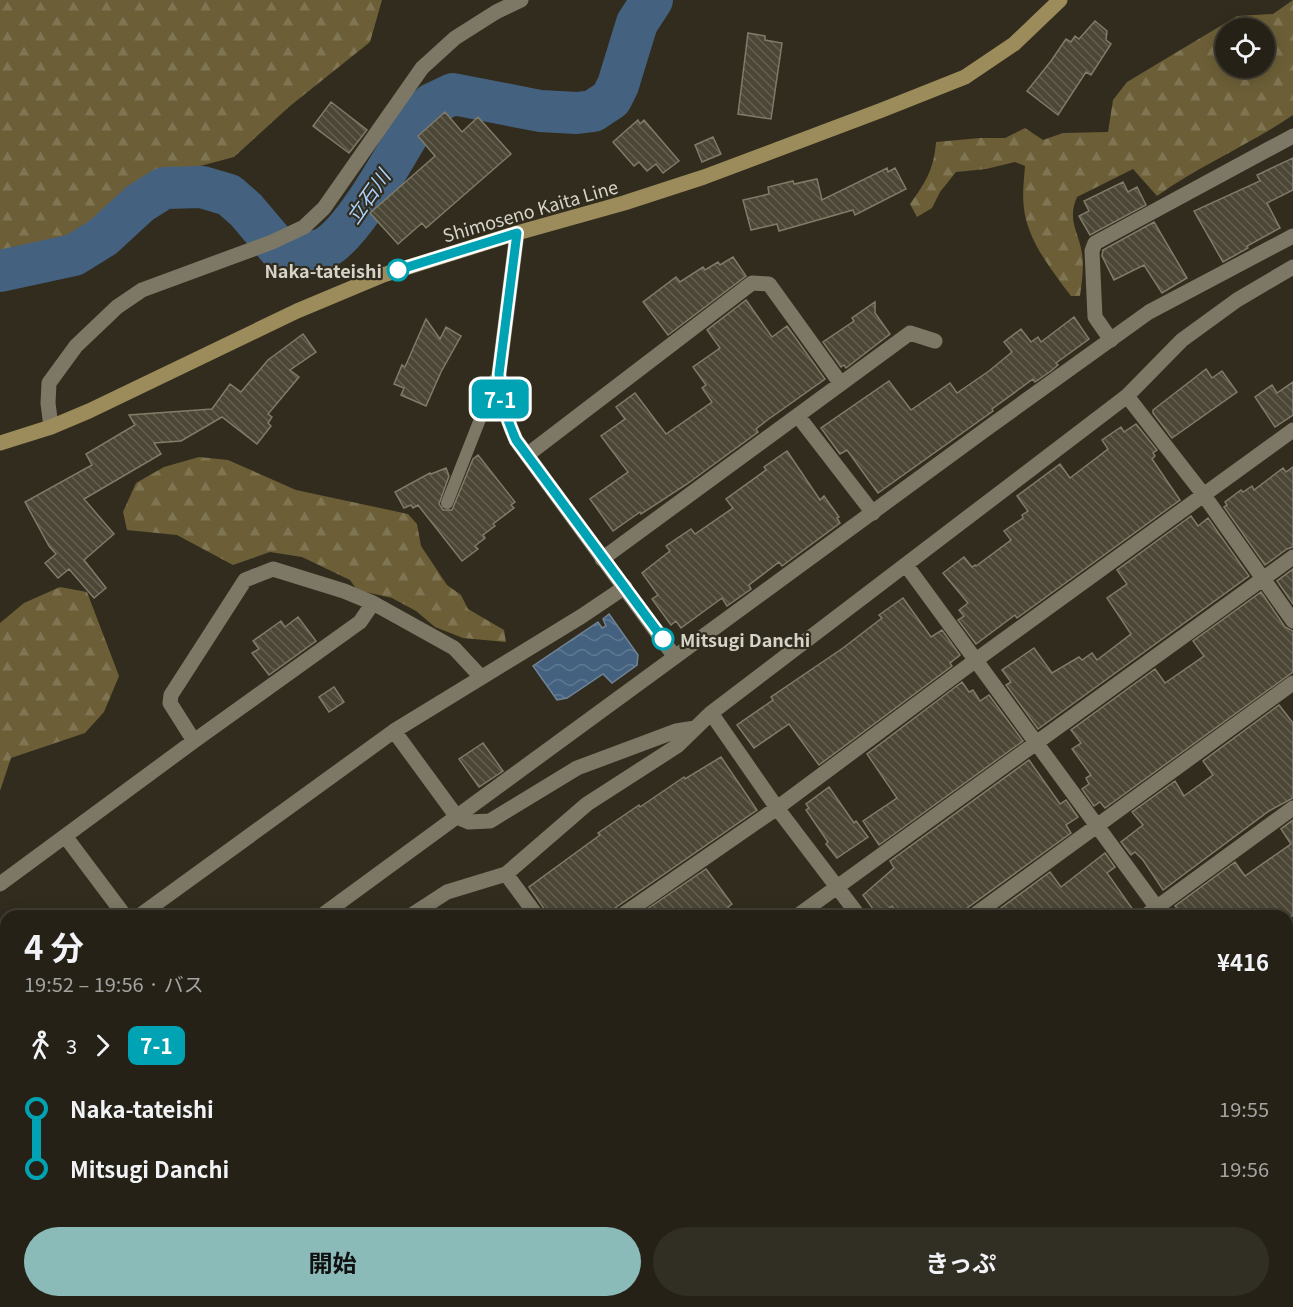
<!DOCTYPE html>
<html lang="ja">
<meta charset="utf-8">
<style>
:root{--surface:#252116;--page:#312e23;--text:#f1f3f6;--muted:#a3a3a1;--line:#423e35;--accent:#8bbbb9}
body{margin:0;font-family:Georgia,"Noto Sans JP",serif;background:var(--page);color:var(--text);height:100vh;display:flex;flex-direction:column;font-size:22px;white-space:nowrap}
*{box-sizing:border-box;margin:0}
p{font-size:20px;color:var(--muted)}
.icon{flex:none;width:33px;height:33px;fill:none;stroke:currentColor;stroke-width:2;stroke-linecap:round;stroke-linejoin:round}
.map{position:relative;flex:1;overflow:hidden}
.sheet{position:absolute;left:0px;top:910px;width:1293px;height:398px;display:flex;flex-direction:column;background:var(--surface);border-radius:18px 18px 0 0;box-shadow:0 3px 15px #0003,0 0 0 2px var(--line)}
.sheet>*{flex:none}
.badge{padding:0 12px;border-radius:9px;font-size:21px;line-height:39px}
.tools{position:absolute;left:1215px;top:18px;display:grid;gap:12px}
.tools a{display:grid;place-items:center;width:60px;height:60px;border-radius:50%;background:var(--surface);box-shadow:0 3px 15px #0003,0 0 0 2px var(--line);font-size:30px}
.map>.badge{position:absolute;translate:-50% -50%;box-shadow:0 0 0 3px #fff}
.legs{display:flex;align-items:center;gap:9px;height:66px;padding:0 24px;font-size:20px}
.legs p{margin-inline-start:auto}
.headline{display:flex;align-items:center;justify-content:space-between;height:102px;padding:0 24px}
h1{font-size:33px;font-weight:700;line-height:45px}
.cta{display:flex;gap:12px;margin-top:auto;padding:12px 24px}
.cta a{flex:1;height:69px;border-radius:36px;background:var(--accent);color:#111;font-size:24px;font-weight:700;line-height:69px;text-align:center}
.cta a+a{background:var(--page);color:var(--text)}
ul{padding:0 24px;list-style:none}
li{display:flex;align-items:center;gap:21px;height:60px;font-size:22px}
li i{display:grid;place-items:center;width:9px;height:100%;margin:0 8px;background:currentColor}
li i::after{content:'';width:15px;height:15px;margin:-8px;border:4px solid;border-radius:50%;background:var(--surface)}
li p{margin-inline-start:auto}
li:first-child i{background:linear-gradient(#0000 50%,currentColor 0)}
li:last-child i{background:linear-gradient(currentColor 50%,#0000 0)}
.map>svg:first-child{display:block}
.forest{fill:url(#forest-firs);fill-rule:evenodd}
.water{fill:url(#water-waves);stroke:#708496;stroke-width:1.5}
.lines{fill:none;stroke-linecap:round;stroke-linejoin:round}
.river{stroke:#446280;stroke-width:42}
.building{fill:url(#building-back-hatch);stroke:#817b69;stroke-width:1.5}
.service{stroke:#7d7765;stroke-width:12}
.minor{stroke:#7d7765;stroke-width:15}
.tertiary{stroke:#7d7765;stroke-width:15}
.primary{stroke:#9c8c5b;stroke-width:15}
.line-1-casing{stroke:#fff;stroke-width:14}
.line-1{stroke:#00a3b4;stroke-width:9}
.stop-1-dot{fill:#fff;stroke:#00a3b4;stroke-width:3}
.labels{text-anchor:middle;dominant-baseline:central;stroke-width:4.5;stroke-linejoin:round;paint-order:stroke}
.street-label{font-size:18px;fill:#d6d3c9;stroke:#312c1d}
.stop-label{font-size:18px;font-weight:bold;fill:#d6d3c9;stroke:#312c1d;text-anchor:end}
.water-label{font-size:20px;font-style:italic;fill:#a9d1fb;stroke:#312c1d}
</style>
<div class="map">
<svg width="1293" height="1307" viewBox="0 0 1293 1307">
<defs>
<pattern id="forest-firs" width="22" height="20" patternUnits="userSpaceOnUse" patternTransform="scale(1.5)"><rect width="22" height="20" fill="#6c5f37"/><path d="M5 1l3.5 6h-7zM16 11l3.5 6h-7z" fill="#807553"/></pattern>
<pattern id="water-waves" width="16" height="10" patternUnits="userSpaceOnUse" patternTransform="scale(1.5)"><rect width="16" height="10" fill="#446280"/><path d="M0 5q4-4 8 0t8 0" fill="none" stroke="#5e7891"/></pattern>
<pattern id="building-back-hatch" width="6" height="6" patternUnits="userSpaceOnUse" patternTransform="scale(1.5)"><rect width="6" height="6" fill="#4b4635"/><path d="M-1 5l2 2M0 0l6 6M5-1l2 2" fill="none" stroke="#646051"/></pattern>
</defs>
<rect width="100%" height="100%" fill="#312c1d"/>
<!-- forest -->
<path class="forest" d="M0 0H382L370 42 290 106 234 157 159 177 47 250 0 263Z
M1293 0V115C1249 145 1200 165 1157 196L1133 169 1077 197C1067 220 1078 230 1082 253 1084 268 1082 281 1080 296H1071C1052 271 1028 241 1024 209 1022 194 1024 180 1025 166L1015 162 986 169 956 172 940 192 932 208 917 217 910 204C925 183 934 170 936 142L980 138H1005L1025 128 1043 140 1063 133 1108 132 1113 100 1127 82 1237 16 1273 14ZM1264 28V68H1226V28Z
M199 457 228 460 296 490 408 514 417 524 421 546 447 585 461 595 468 609 504 630 506 642 463 638 435 627 416 611 392 598 357 590 350 580 302 557 270 552 233 565 177 535 127 530 123 512 136 483 164 467Z
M60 587 87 592 119 676 104 712 85 733 11 758 0 791V623L24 603Z
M1293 1106V1307H899L905 1302H1287V1113Z"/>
<!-- water -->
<path class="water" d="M609 614 638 655 637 665 612 683 603 674 567 698 557 700 533 666 598 622 602 628 606 626 603 619Z"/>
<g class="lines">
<!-- river -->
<path class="river" d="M0 271 74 255 103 237 140 203 164 188 202 187 229 195 246 210 280 250C295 252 311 255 325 248 356 231 399 148 419 116L432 104 453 94 540 111 577 113 593 111 611 99 618 85 637 23 652 0"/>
</g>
<!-- building -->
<path class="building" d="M1095 21 1107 31 1106 40 1111 44 1091 75 1086 72 1058 115 1027 91 1051 61 1066 39 1071 42 1075 36 1079 39Z
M748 33 765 36V40L782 43 771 119 738 114Z
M331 102 367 130 349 153 313 126Z
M445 112 462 132 478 117 511 154 426 228 422 223 398 244 370 213 435 156 418 136Z
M638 120 640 124 644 120 679 161 663 173 656 164 647 171 639 162 634 166 613 142Z
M713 137 721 154 702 162 695 145Z
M1293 158V190L1267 203 1280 228 1247 246 1248 248 1223 262 1194 211 1260 181 1257 175Z
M887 168 888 172 895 168 906 189 855 215 853 210 779 231 777 224 751 230 743 200 769 194 768 187 793 181 794 184 817 179 822 200Z
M1123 182 1128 192 1137 187 1146 205 1090 235 1079 216 1089 211 1084 201Z
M1154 222 1187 278 1162 293 1144 265 1114 280 1102 256 1103 250Z
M733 257 746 276 668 335 643 302 676 277 680 282 703 267 705 270 718 262 720 265Z
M746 300 772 337 787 326 825 379 766 421 756 429 758 432 687 484 641 514 640 512 613 531 590 499 628 472 601 436 625 419 616 407 635 393 666 434 712 402 702 388 706 385 693 367 720 348 707 330Z
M875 302V313L890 334 846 368 844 365 841 367 823 342 854 321 852 318Z
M1074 317 1089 339 1056 363 1058 365 1051 371 1035 382 1033 379 992 409 993 411 878 493 847 450 840 454 821 428 889 381 911 410 950 383 957 393 989 371 1012 352 1004 342 1021 329 1031 342 1038 337 1041 342Z
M426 319 440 339 446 327 461 336 441 372 426 406 401 395 404 388 394 384 402 365 405 367Z
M303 334 316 352 290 370 299 377 268 414 272 417 268 423 271 426 257 444 222 417 181 441 154 443 161 454 84 499 114 534 84 560 106 588 94 598 69 569 58 578 45 563 56 554 49 546 25 502 92 465 86 454 135 425 129 415 212 409 230 384 241 392 268 360Z
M1206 369 1212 378 1222 371 1237 392 1172 438 1153 413V410Z
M1293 382V415L1275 427 1255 397 1272 385 1277 393Z
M1136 424 1157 450 1153 453 1155 456 1152 459 1180 500 1017 618 1015 615 976 644 958 620 964 616 959 610 968 603 943 573 964 557 972 567 975 565 976 566 1011 540 1004 531 1023 518 1022 515 1028 511 1017 496 1060 464 1070 478 1108 449 1102 440 1121 427 1124 432Z
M787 451 820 500 824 496 839 517 837 518 840 523 782 566 779 562 749 585 751 589 727 606 722 598 681 628 676 621 671 625 652 599 658 595 642 573 670 551 666 546 691 529 695 534 733 508 726 499 766 470 764 467Z
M478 455 515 502 511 505 514 508 493 524 495 526 483 535 485 538 475 546 478 549 462 561 418 505 413 508 411 505 404 508 395 492 430 473 431 474 446 468 449 476 439 504 443 510H452L473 459Z
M1293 467V547L1287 549 1265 565 1224 507 1227 505 1225 502 1241 490 1243 492 1252 486 1254 490 1283 468 1286 472Z
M1191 516 1198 526 1208 518 1249 576 1038 729 1006 685 1011 682 1002 670 1034 648 1052 673 1079 657 1082 660 1092 653 1097 660 1131 634 1107 598 1127 584 1117 570Z
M1293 569V604L1277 581Z
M1261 592 1285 627 1293 631V672L1105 808 1100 802 1094 806 1082 789 1089 784 1086 778 1091 775 1072 749 1081 743 1071 730 1155 669 1165 683 1204 656 1193 641Z
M903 598 931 637 942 630 960 655 950 663 952 666 819 765 789 724 754 748 737 725 773 700 771 697 843 648 882 618 879 615Z
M298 617 316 641 269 675 252 653 259 649 253 641 281 621 285 627Z
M962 682 969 692 973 690 980 701 989 695 1023 741 879 845 863 821 897 798 867 754Z
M334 687 344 702 329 712 319 697Z
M1279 705 1293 723V798L1269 811 1163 890 1143 860 1135 852 1131 855 1121 842 1143 825 1132 812 1175 781 1184 796 1213 775 1203 761Z
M483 743 503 771 479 787 459 759Z
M721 757 757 810 615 908 611 916H549L529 887 600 835 598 833 639 805 640 807 684 777 685 779Z
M1029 760 1060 804 1066 800 1078 817 1066 825 1071 833 956 916H899L892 906 878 916 863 895 894 868 890 861Z
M829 787 854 823 856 821 868 837 837 858 826 844 828 842 806 810 809 808 806 804Z
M1293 820V916H1182L1175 906 1235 862 1245 876 1291 844 1281 829Z
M1105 853 1115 867 1107 873 1136 914 1135 916H1007L1001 908 1050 872 1061 887Z
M706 869 732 904 728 907 735 916H637Z"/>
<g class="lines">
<!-- service -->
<path class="service" d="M447 503 484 409 489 387 499 374"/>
<!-- minor -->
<path class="minor" d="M1111 340 1095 317 1092 251 1095 243 1293 136
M1127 396 1203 494 1293 621
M798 416 873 513
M51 427 48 403 49 383 76 346 117 307 142 290 272 242 304 227 324 208 422 68 455 38 496 12 521 0
M527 455 752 283 769 284 841 384
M602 559 910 333 935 341
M906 565 1163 916
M711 713 777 808 859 916
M394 731 457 817 469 822 490 821 577 768 676 731 695 728
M194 741 170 703 171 695 245 580 273 569 344 591 373 603 454 648 481 677
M65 836 125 916
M506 874 537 916
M0 884 194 741 360 622 373 603
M139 916 394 731 582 616 625 587
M410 916 447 892 506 874 587 804 677 746 711 713 1127 396 1182 340 1237 300 1293 267
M621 916 777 808 976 660 1293 430
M797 916 1293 557
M973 916 1293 683
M1145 916 1293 808
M1287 975 1293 969
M0 1016 6 1012
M148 1302 152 1307
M282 1302 286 1307
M414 1302 417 1307
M547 1302 551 1307
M620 1302 624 1307
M25 1307 33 1302
M596 1307 603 1302"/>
<!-- tertiary -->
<path class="tertiary" d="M517 233 499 374C500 398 506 417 516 440L675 657
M321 916 989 427 1149 312 1293 236
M1287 950 1293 946
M0 1149 6 1144
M0 1285 6 1293
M12 1302 16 1307
M786 1307 793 1302"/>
<!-- primary -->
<path class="primary" d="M0 443 51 427 89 411 297 311 383 275 517 233 624 203 704 177 882 110 965 77 1014 44 1060 0"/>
</g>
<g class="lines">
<!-- line-1 casing -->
<g class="line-1-casing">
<path id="line-1" d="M398 270 517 233 499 374C500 398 506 418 516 440L663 639"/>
</g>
<!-- line-1 -->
<use href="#line-1" class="line-1"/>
</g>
<!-- markers -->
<g class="stop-1-dot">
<circle cx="398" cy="270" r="10"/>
<circle cx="663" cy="639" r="10"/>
</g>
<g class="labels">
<!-- street labels -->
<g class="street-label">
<text transform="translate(530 210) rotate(-16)">Shimoseno Kaita Line</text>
</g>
<!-- stop labels -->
<g class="stop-label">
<text x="382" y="270">Naka-tateishi</text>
<text x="680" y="639" text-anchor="start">Mitsugi Danchi</text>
</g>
<!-- water labels -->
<g class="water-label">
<text transform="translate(367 196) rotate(-55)">立石川</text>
</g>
</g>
</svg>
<div class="tools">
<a><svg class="icon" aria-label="locate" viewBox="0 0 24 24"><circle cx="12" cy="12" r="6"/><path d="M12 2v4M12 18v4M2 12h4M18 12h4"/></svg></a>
</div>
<b class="badge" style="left:500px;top:399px;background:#00a3b4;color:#fff">7-1</b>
<section class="sheet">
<div class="headline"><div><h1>4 分</h1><p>19:52 – 19:56 · バス</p></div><b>¥416</b></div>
<div class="legs"><svg class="icon" aria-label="walk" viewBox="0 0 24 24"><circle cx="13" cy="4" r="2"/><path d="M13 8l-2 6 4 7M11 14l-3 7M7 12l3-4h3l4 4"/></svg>3<svg class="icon" aria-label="forward" viewBox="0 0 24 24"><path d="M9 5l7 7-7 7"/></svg><b class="badge" style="background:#00a3b4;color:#fff">7-1</b></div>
<ul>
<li><i style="color:#00a3b4"></i><b>Naka-tateishi</b><p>19:55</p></li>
<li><i style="color:#00a3b4"></i><b>Mitsugi Danchi</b><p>19:56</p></li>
</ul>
<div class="cta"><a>開始</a><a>きっぷ</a></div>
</section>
</div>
